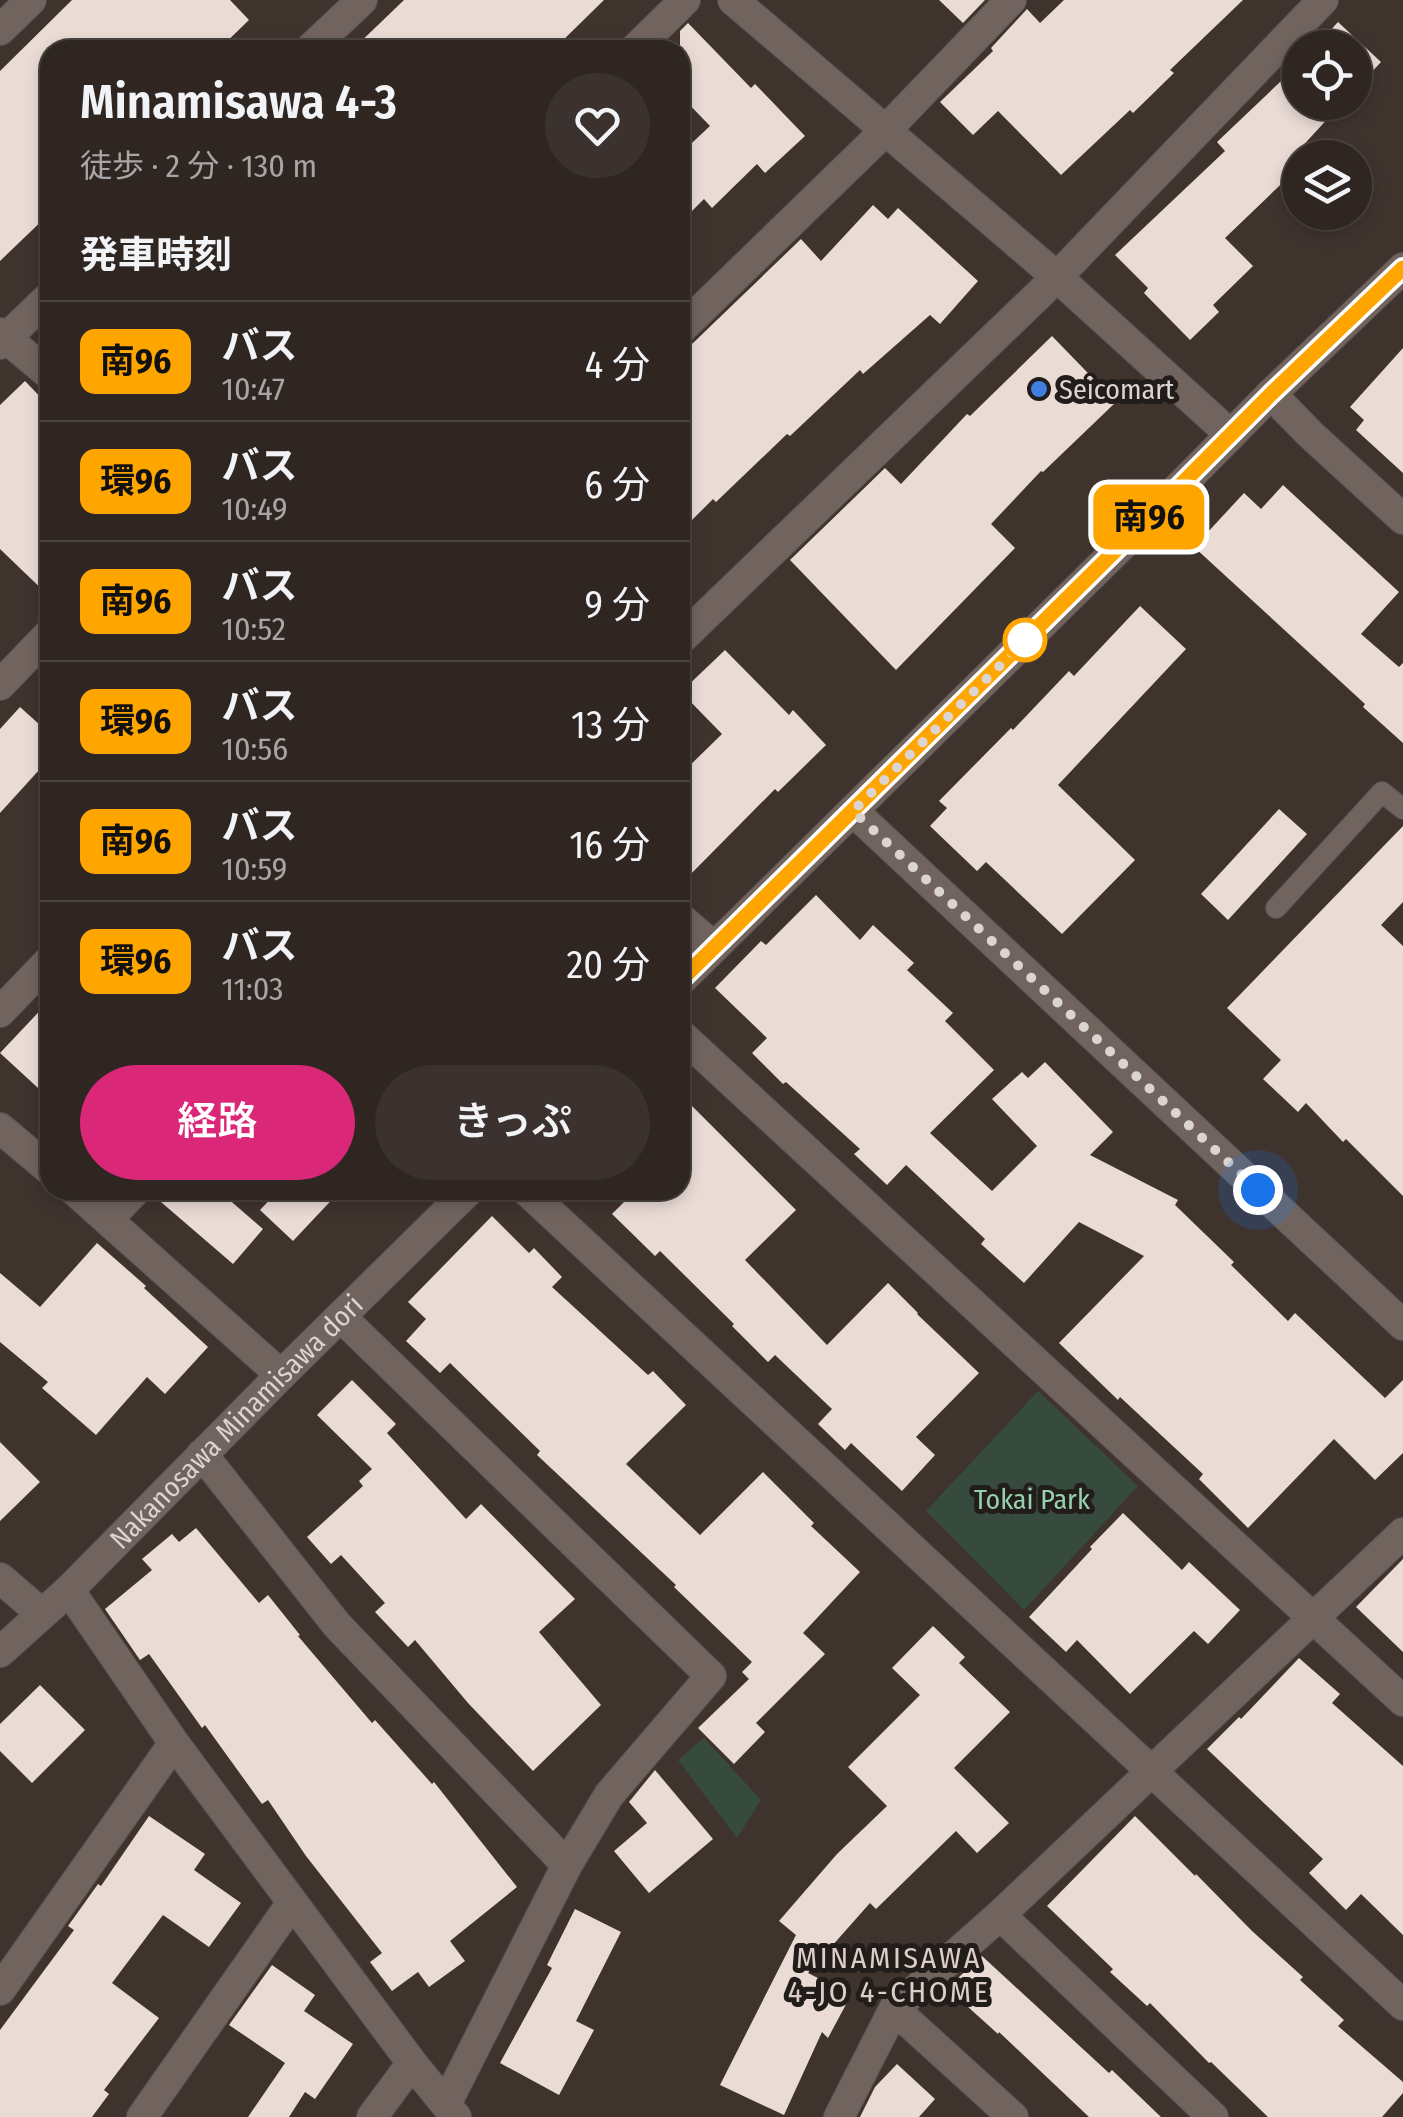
<!DOCTYPE html>
<html lang="ja">
<meta charset="utf-8">
<style>
:root{--surface:#2f2622;--page:#3b322f;--text:#f1f3f6;--muted:#a7a5a5;--line:#4a4340;--accent:#db2777}
body{margin:0;font-family:"Fira Sans Condensed","Noto Sans JP",sans-serif;background:var(--page);color:var(--text);height:100vh;display:flex;flex-direction:column;font-size:38px;white-space:nowrap}
*{box-sizing:border-box;margin:0}
p{font-size:32px;color:var(--muted)}
.icon{flex:none;width:55px;height:55px;fill:none;stroke:currentColor;stroke-width:2;stroke-linecap:round;stroke-linejoin:round}
.map{position:relative;flex:1;overflow:hidden}
.drawer{position:absolute;left:40px;top:40px;width:650px;height:1160px;display:flex;flex-direction:column;background:var(--surface);border-radius:30px;box-shadow:0 5px 15px #0003,0 0 0 2px var(--line)}
.drawer>*{flex:none}
.badge{padding:0 20px;border-radius:15px;font-size:35px;line-height:65px}
.fabs{position:absolute;left:1282px;top:30px;display:grid;gap:20px}
.fabs a{display:grid;place-items:center;width:90px;height:90px;border-radius:50%;background:var(--surface);box-shadow:0 5px 15px #0003,0 0 0 2px var(--line);font-size:50px}
.you{position:absolute;width:50px;height:50px;margin:-25px;border:8px solid #fff;border-radius:50%;background:#1a73e8;box-shadow:0 0 0 15px #1a73e833}
.map>.badge{position:absolute;translate:-50% -50%;box-shadow:0 0 0 5px #fff}
h2{padding:0 40px;font-size:38px;line-height:90px}
.round{display:grid;place-items:center;flex:none;width:105px;height:105px;border-radius:52px;background:var(--page)}
.head{display:flex;align-items:center;justify-content:space-between;height:170px;padding:0 40px}
h1{font-size:48px;font-weight:600;line-height:75px}
.action{display:flex;gap:20px;margin-top:auto;padding:20px 40px}
.action a{flex:1;height:115px;border-radius:60px;background:var(--accent);color:#fff;font-size:40px;font-weight:600;line-height:115px;text-align:center}
.action a+a{background:var(--page);color:var(--text)}
ul{padding:0;list-style:none}
li{display:flex;align-items:center;gap:30px;height:120px;padding:0 40px;border-top:2px solid var(--line)}
li div{flex:1}
li b{display:block;font-size:38px}
li em{font-style:normal}
li .badge{min-width:110px;font-weight:700;text-align:center}
.map>svg:first-child{display:block}
.green{fill:#364a3e}
.building{fill:#eadbd5}
.lines{fill:none;stroke-linecap:round;stroke-linejoin:round}
.service-casing{stroke:#594f4a;stroke-width:22}
.minor-casing{stroke:#594f4a;stroke-width:32}
.tertiary-casing{stroke:#594f4a;stroke-width:32}
.service{stroke:#71645f;stroke-width:20}
.minor{stroke:#71645f;stroke-width:30}
.tertiary{stroke:#71645f;stroke-width:30}
.line-casing{stroke:#fff;stroke-width:22}
.line{stroke:#ffa500;stroke-width:15}
.walk{stroke:#dcd4d1;stroke-width:10;stroke-dasharray:0 18}
.shop-dot{fill:#3f7fe0;stroke:#221c1a;stroke-width:4}
.stop-dot{fill:#fff;stroke:#ffa500;stroke-width:5}
.labels{text-anchor:middle;dominant-baseline:central;stroke-width:10;stroke-linejoin:round;paint-order:stroke}
.poi-label{font-size:28px;fill:#dcd4d1;stroke:#221c1a;text-anchor:start}
.street-label{font-size:28px;fill:#dcd4d1;stroke:#221c1a}
.park-label{font-size:28px;fill:#96d0ac;stroke:#221c1a}
.neighbourhood-label{font-size:30px;letter-spacing:2.5px;fill:#dccdc6;stroke:#221c1a}
</style>
<div class="map">
<svg width="1403" height="2117" viewBox="0 0 1403 2117">
<rect width="100%" height="100%" fill="#3f332e"/>
<!-- green -->
<path class="green" d="M1038 1391 1138 1486 1024 1610 926 1511Z
M704 1738 761 1800 737 1838 678 1760Z"/>
<!-- building -->
<path class="building" d="M72 0H230L249 20 218 50H50V213L0 261V71Z
M404 0H604L553 50H352Z
M939 0H985L963 23Z
M1064 0H1243L1170 70 1174 73 1133 113 1130 110 1061 175 998 111 973 135 940 102 993 51 991 48 1027 9 1040 23Z
M1338 22 1381 62 1355 90V48H1314Z
M688 23 751 88 755 84 805 136 765 173 757 164 712 208 704 199 680 223V154L710 126 680 95V31Z
M1300 63V102H1343L1298 151 1304 158H1300V166L1225 238 1253 266 1213 305 1219 312 1190 340 1144 293 1148 288 1115 255 1225 151 1217 142Z
M873 205 888 219 898 208 978 281 940 324 930 315 863 374 860 370 790 436 787 434 716 502 713 499 680 532V353L693 343 801 239 821 261Z
M1052 336 1116 402 1043 472 1041 471 991 524 1015 548 896 670 790 560 885 468 901 484 967 414 970 416Z
M1403 348V473L1356 430 1364 420 1350 407Z
M25 381 50 407V597L0 549V405Z
M1283 485 1399 592 1361 634 1399 667 1403 663V743L1363 707 1365 704 1194 547 1244 493 1261 509Z
M1140 606 1186 649 1058 785 1135 860 1062 934 986 862 977 871 930 826 947 808 939 801 1011 728 1013 730 1069 671 1074 676Z
M725 650 789 715 793 710 826 745 778 792 775 789 680 885V775L722 734 681 692Z
M20 707 50 734V758L0 813V729Z
M1279 809 1307 834 1228 920 1201 894Z
M1403 826V902L1381 925 1403 946V1196L1346 1139 1343 1142 1306 1103 1298 1112 1263 1079 1281 1060 1227 1008Z
M816 895 860 940 873 925 914 963 907 970 953 1013 945 1021 994 1070 930 1133 992 1191 1037 1146 992 1099 1022 1072 1028 1078 1045 1062 1113 1132 1090 1155 1178 1200 1175 1205 1234 1262 1231 1265 1288 1321 1295 1313 1385 1398 1403 1380V1453L1375 1480 1334 1439 1248 1528 1199 1479 1203 1474 1120 1397 1118 1400 1059 1343 1144 1256 1079 1222 1024 1283 981 1244 985 1239 906 1165 887 1185 854 1154 860 1149 786 1082 783 1084 752 1053 767 1038 715 988 761 941 766 945Z
M50 1000V1099L0 1053Z
M680 1094 796 1210 745 1260 827 1345 888 1283 918 1313 917 1314 979 1373 916 1437 935 1455 902 1491 851 1443 845 1450 818 1424 832 1409 775 1355 768 1362 732 1326 734 1324 660 1251 655 1256 612 1214 636 1190H680Z
M154 1190H218L263 1229 233 1264 154 1196Z
M279 1190H341L293 1241 260 1210Z
M492 1216 529 1253 534 1248 562 1277 552 1287 648 1375 653 1371 686 1405 626 1464 700 1535 763 1472 814 1523 811 1526 860 1572 803 1633 825 1654 756 1723 765 1732 734 1764 698 1728 749 1679 742 1672 752 1662 674 1587 676 1585 537 1455 540 1451 450 1363 440 1373 406 1341 426 1319 408 1302Z
M97 1243 146 1286 144 1288 208 1347 165 1394 147 1377 96 1435 42 1388 48 1382 0 1342V1273L40 1307Z
M352 1380 396 1424 387 1433 466 1519 481 1504 575 1599 539 1632 601 1705 533 1771 468 1703 415 1640 408 1647 375 1612 385 1603 341 1555 331 1564 307 1537 363 1486 359 1481 372 1469 317 1415Z
M0 1442 40 1482 0 1521Z
M1123 1513 1182 1570 1189 1562 1240 1610 1208 1644 1194 1631 1130 1694 1077 1640 1066 1652 1029 1617 1092 1549 1090 1547Z
M196 1528 259 1603 268 1595 300 1635 298 1636 372 1723 375 1720 432 1784 434 1782 517 1887 450 1941 465 1961 429 1987 418 1972 392 1991 370 1962 382 1953 306 1856 268 1800 262 1804 205 1725 202 1728 149 1654 140 1660 105 1609 152 1570 142 1559 172 1534 179 1542Z
M1403 1559V1652L1356 1607Z
M933 1626 965 1657 959 1663 1010 1712 954 1768 1009 1823 977 1853 956 1831 876 1909 870 1903 808 1973 851 1995 828 2038 822 2032 784 2115 720 2085 796 1935 779 1921 837 1854 887 1806 848 1767 920 1695 892 1668Z
M1299 1658 1340 1694 1332 1703 1403 1766V1935L1361 1894 1346 1910 1309 1873 1323 1859 1207 1749 1239 1717 1241 1719Z
M40 1685 85 1730 32 1783 0 1751V1724Z
M655 1770 713 1839 649 1893 614 1851 647 1823 629 1802Z
M149 1816 205 1854 194 1870 241 1903 209 1947 163 1915 112 1983 159 2018 104 2090 109 2094 92 2117H0V2030L74 1930 68 1926 98 1884 101 1886Z
M1135 1816 1195 1876 1196 1874 1252 1931 1303 1977 1300 1980 1344 2020 1338 2026 1403 2082V2093L1382 2117H1268L1211 2062 1209 2063 1150 2003 1147 2006 1110 1972 1113 1969 1047 1906Z
M575 1909 621 1932 576 2021 594 2030 559 2095 500 2063 552 1968 547 1965Z
M982 1956 1109 2073 1112 2070 1161 2117H1089L999 2032 998 2034 947 1988Z
M272 1965 315 1995 304 2011 353 2044 315 2099 305 2092 289 2117H248L285 2063 229 2025Z
M897 2064 935 2099 919 2117H860L875 2087Z"/>
<g class="lines">
<!-- service casing -->
<g class="service-casing">
<path id="service" d="M1276 908 1382 792 1403 809"/>
</g>
<!-- minor casing -->
<g class="minor-casing">
<path id="minor" d="M733 0 1057 277 1231 435
M0 30 31 0
M309 50 362 0
M634 50 685 0
M680 330 886 130 1011 0
M0 333 50 375
M0 344 50 296
M1271 394 1310 434 1403 519
M680 640 1057 277 1323 0
M0 685 50 633
M853 811 1403 1325
M680 918 714 947
M0 1012 50 960
M680 1034 1403 1701
M0 1128 50 1170
M74 1190 281 1375
M526 1190 1403 2005
M108 1219 136 1190
M341 1317 711 1676 609 1795 567 1865 446 2104
M202 1454 337 1625 567 1865
M0 1578 42 1614
M69 1590 174 1743 412 2063 456 2117
M1000 1915 1213 2117
M0 1990 174 1743
M894 2009 1013 2117
M142 2117 292 1903
M372 2117 412 2063
M839 2117 894 2009 1000 1915 1403 1533"/>
</g>
<!-- tertiary casing -->
<g class="tertiary-casing">
<g id="tertiary">
<path d="M680 981 1117 550 1271 394 1403 268"/>
<path id="s1" d="M0 1652 69 1590 281 1375 469 1190"/>
</g>
</g>
<!-- service -->
<use href="#service" class="service"/>
<!-- minor -->
<use href="#minor" class="minor"/>
<!-- tertiary -->
<use href="#tertiary" class="tertiary"/>
</g>
<g class="lines">
<!-- line casing -->
<g class="line-casing">
<path id="line" d="M680 981 1116 550 1271 394 1403 268"/>
</g>
<!-- line -->
<use href="#line" class="line"/>
<!-- walk -->
<path class="walk" d="M1025 640 1038 628 853 811 1258 1190"/>
</g>
<!-- markers -->
<circle class="shop-dot" cx="1039" cy="389" r="10"/>
<circle class="stop-dot" cx="1025" cy="640" r="20"/>
<g class="labels">
<!-- poi labels -->
<g class="poi-label">
<text x="1059" y="389">Seicomart</text>
</g>
<!-- street labels -->
<g class="street-label">
<text stroke="none"><textPath href="#s1" startOffset="330">Nakanosawa Minamisawa dori</textPath></text>
</g>
<!-- park labels -->
<g class="park-label">
<text x="1032" y="1499">Tokai Park</text>
</g>
<!-- neighbourhood labels -->
<g class="neighbourhood-label">
<text x="889" y="1958">MINAMISAWA<tspan x="889" dy="34">4-JO 4-CHOME</tspan></text>
</g>
</g>
</svg>
<div class="fabs">
<a><svg class="icon" aria-label="locate" viewBox="0 0 24 24"><circle cx="12" cy="12" r="6"/><path d="M12 2v4M12 18v4M2 12h4M18 12h4"/></svg></a>
<a><svg class="icon" aria-label="layers" viewBox="0 0 24 24"><path d="M12 4l9 5-9 5-9-5zM3 14l9 5 9-5"/></svg></a>
</div>
<div class="you" style="left:1258px;top:1190px"></div>
<b class="badge" style="left:1149px;top:517px;background:#ffa500;color:#111">南96</b>
<section class="drawer">
<div class="head"><div><h1>Minamisawa 4-3</h1><p>徒歩 · 2 分 · 130 m</p></div><a class="round"><svg class="icon" aria-label="heart" viewBox="0 0 24 24"><path d="M12 20l-8-8c-3-5 5-10 8-4 3-6 11-1 8 4z"/></svg></a></div>
<h2>発車時刻</h2>
<ul>
<li><span class="badge" style="background:#ffa500;color:#111">南96</span><div><b>バス</b><p>10:47</p></div><em>4 分</em></li>
<li><span class="badge" style="background:#ffa500;color:#111">環96</span><div><b>バス</b><p>10:49</p></div><em>6 分</em></li>
<li><span class="badge" style="background:#ffa500;color:#111">南96</span><div><b>バス</b><p>10:52</p></div><em>9 分</em></li>
<li><span class="badge" style="background:#ffa500;color:#111">環96</span><div><b>バス</b><p>10:56</p></div><em>13 分</em></li>
<li><span class="badge" style="background:#ffa500;color:#111">南96</span><div><b>バス</b><p>10:59</p></div><em>16 分</em></li>
<li><span class="badge" style="background:#ffa500;color:#111">環96</span><div><b>バス</b><p>11:03</p></div><em>20 分</em></li>
</ul>
<div class="action"><a>経路</a><a>きっぷ</a></div>
</section>
</div>
